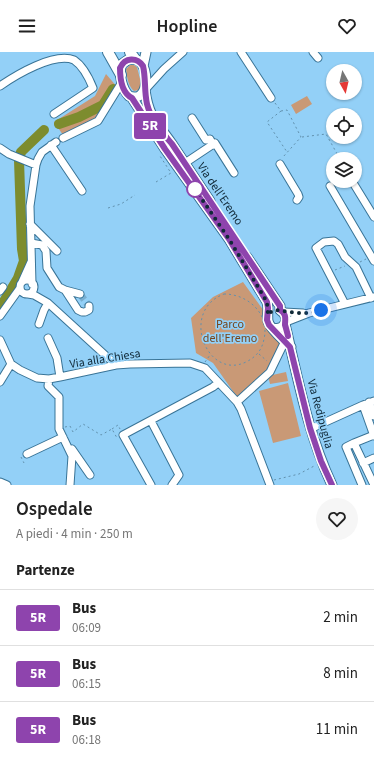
<!DOCTYPE html>
<html lang="it">
<meta charset="utf-8">
<style>
:root{--surface:#fff;--page:#f6f6f6;--text:#222;--muted:#767676;--line:#e0e0e0}
body{margin:0;font-family:"Source Sans 3",sans-serif;background:var(--page);color:var(--text);height:100vh;display:flex;flex-direction:column;font-size:15px;white-space:nowrap}
*{box-sizing:border-box;margin:0}
p{font-size:13px;color:var(--muted)}
.icon{flex:none;width:22px;height:22px;fill:none;stroke:currentColor;stroke-width:2;stroke-linecap:round;stroke-linejoin:round}
.map{position:relative;height:433px;overflow:hidden}
.drawer{display:flex;flex-direction:column;background:var(--surface);flex:1}
.drawer>*{flex:none}
.badge{padding:0 8px;border-radius:3px;font-size:14px;line-height:26px}
.needle{width:26px;rotate:172deg}
.fabs{position:absolute;left:326px;top:12px;display:grid;gap:8px}
.fabs a{display:grid;place-items:center;width:36px;height:36px;border-radius:50%;background:var(--surface);box-shadow:0 1px 3px #0004;font-size:20px}
.you{position:absolute;width:20px;height:20px;margin:-10px;border:3px solid #fff;border-radius:50%;background:#1a73e8;box-shadow:0 0 0 6px #1a73e833}
.map>.badge{position:absolute;translate:-50% -50%;box-shadow:0 0 0 2px #fff}
h2{padding:0 16px;font-size:15px;line-height:36px}
.round{display:grid;place-items:center;flex:none;width:42px;height:42px;border-radius:21px;background:var(--page)}
.headline{display:flex;align-items:center;justify-content:space-between;height:68px;padding:0 16px}
h1{font-size:19px;font-weight:600;line-height:30px}
ul{padding:0;list-style:none}
li{display:flex;align-items:center;gap:12px;height:56px;padding:0 16px;border-top:1px solid var(--line)}
li div{flex:1}
li b{display:block;font-size:15px}
li em{font-style:normal}
li .badge{min-width:44px;font-weight:700;text-align:center}
header{display:flex;justify-content:space-between;align-items:center;height:52px;padding:0 16px;background:var(--surface);font-size:18px;font-weight:600}
.map>svg:first-child{display:block}
.green{fill:#c99976}
.lines{fill:none;stroke-linecap:round;stroke-linejoin:round}
.river{stroke:#7d8c2e;stroke-width:10}
.minor-tunnel{stroke:#79afd1;stroke-width:7;stroke-dasharray:7 3.5;stroke-linecap:butt}
.minor-casing{stroke:#397497;stroke-width:9}
.major-casing{stroke:#397497;stroke-width:11}
.highway-casing{stroke:#397497;stroke-width:12}
.path{stroke:#6190ad;stroke-width:1;stroke-dasharray:2 3;stroke-linecap:butt}
.minor{stroke:#fff;stroke-width:7}
.major{stroke:#fff;stroke-width:9}
.highway{stroke:#fff;stroke-width:10}
.line-casing{stroke:#fff;stroke-width:9}
.line{stroke:#8e44ad;stroke-width:6}
.walk{stroke:#102938;stroke-width:4;stroke-dasharray:0 7.2}
.stop-dot{fill:#fff;stroke:#8e44ad;stroke-width:2}
.labels{text-anchor:middle;dominant-baseline:central;stroke-width:3.5;stroke-linejoin:round;paint-order:stroke}
.street-label{font-size:12px;fill:#102938;stroke:#93d0f7}
.park-label{font-size:12px;fill:#77451a;stroke:#93d0f7}
</style>
<header><svg class="icon" aria-label="menu" viewBox="0 0 24 24"><path d="M4 6h16M4 12h16M4 18h16"/></svg>Hopline<svg class="icon" aria-label="heart" viewBox="0 0 24 24"><path d="M12 20l-8-8c-3-5 5-10 8-4 3-6 11-1 8 4z"/></svg></header>
<div class="map">
<svg width="374" height="433" viewBox="0 0 374 433">
<rect width="100%" height="100%" fill="#93d0f7"/>
<!-- green -->
<path class="green" d="M130 13H134L137 15 141 31 139 38 134 39C128 34 127 25 126 17Z
M106 22 118 36 94 70 63 83 54 70 95 44Z
M307 44 312 52 296 62 291 53Z
M243 230 264 259 281 290 267 318 237 345 213 311 196 301 191 266 213 245Z
M286 320 288 329 270 332 268 324Z
M288 331 301 384 273 391 259 339Z"/>
<g class="lines">
<!-- river -->
<path class="river" d="M59 72 79 65 103 53 113 37
M0 256 18 226 24 209 22 197 19 108 21 100 44 78"/>
<!-- minor-tunnel -->
<path class="minor-tunnel" d="M80 242 89 254"/>
<!-- minor casing -->
<g class="minor-casing">
<path id="minor" d="M241 0 271 46
M313 0 318 6
M0 34C16 23 54 0 74 8 83 14 89 26 93 36L54 62
M145 38 164 17 183 0
M192 66 206 88 210 87 213 93
M63 86 98 69 122 30
M51 93 82 139
M0 96 9 102 36 113
M185 111 215 91 234 121
M280 112 298 142 299 145 297 148
M352 129 374 165
M330 134 374 209
M30 172 57 199
M31 191 42 193 46 199 47 216 59 235 65 238 78 258 82 260H85L89 258V254
M20 235a7 7 0 1 1 14 0a7 7 0 1 1-14 0Z
M22 230 31 210
M32 232 30 154 36 113 38 107 42 100 56 90
M65 238 80 242
M0 239 3 235
M28 242 34 243 48 251 116 313
M345 252 316 196 324 190 334 189 338 192 345 205 356 215 371 246
M284 260 303 261
M0 264 20 236
M286 270 309 261 374 245
M39 272 44 258 48 251
M48 286 57 306 60 325
M0 288 11 312 20 318 37 326 49 327 60 325 116 313 130 312 190 311 205 316 237 350 241 357 270 433
M49 327 48 334 59 345V377L72 404 70 433
M0 330 11 312
M237 350 270 320 285 289
M369 350 374 364
M363 353 374 384
M151 369 179 423 172 433
M310 377 363 353 374 349
M354 391 374 383
M72 397 90 423
M27 402 63 385
M363 411 374 406
M0 430 7 433
M151 433 123 383 213 335 218 331
M362 433 346 395 354 391 374 433"/>
</g>
<!-- major casing -->
<g class="major-casing">
<path id="major" d="M129 7C133 7 136 7 139 9 149 15 150 52 129 44 122 37 118 21 122 12Z
M143 14 146 0
M145 38C149 68 159 72 174 95 186 113 198 131 210 149
M132 46 165 97 229 187 267 250C269 256 267 263 268 269 269 275 285 290 291 295
M247 205 280 254V258C291 265 285 279 273 276
M285 272C298 327 308 382 332 433"/>
</g>
<!-- highway casing -->
<g class="highway-casing">
<path id="highway" d="M108 0 121 23
M130 0 135 7"/>
</g>
<!-- path -->
<path class="path" d="M275 51 281 59 287 58 301 85 283 105
M281 59 267 70 287 100
M302 85 326 82 340 107
M156 130 171 121 160 104
M108 156 121 152 135 143
M360 210 366 207
M335 218 345 214
M224 242C248 242 270 262 264 287 262 298 256 305 246 310 207 329 179 259 224 242Z
M259 302 267 309
M205 310 210 303
M65 375 70 374 73 380 83 372 101 383 112 377 117 386
M112 377 118 373 120 377
M21 405 24 411
M274 428 299 422 316 413"/>
<!-- minor -->
<use href="#minor" class="minor"/>
<!-- major -->
<use href="#major" class="major"/>
<!-- highway -->
<use href="#highway" class="highway"/>
</g>
<g class="lines">
<!-- line casing -->
<g class="line-casing">
<path id="line" d="M288 284C287 280 286 276 285 273 285 267 287 262 280 258V254L172 92C162 80 151 68 147 52 144 39 146 26 143 14 137 5 125 5 120 16 120 26 122 41 132 46L165 97 229 187 267 250 268 256 267 268 269 273 290 295 310 376 321 409 332 433"/>
</g>
<!-- line -->
<use href="#line" class="line"/>
<!-- walk -->
<path class="walk" d="M195 137 229 187 267 250 268 263 271 260 275 258 297 261H309L321 258"/>
</g>
<!-- markers -->
<circle class="stop-dot" cx="195" cy="137" r="8"/>
<g class="labels">
<!-- street labels -->
<g class="street-label">
<text transform="translate(220 142) rotate(56)">Via dell'Eremo</text>
<text transform="translate(105 307) rotate(-9)">Via alla Chiesa</text>
<text transform="translate(320 362) rotate(75)">Via Redipuglia</text>
</g>
<!-- park labels -->
<g class="park-label">
<text x="230" y="272">Parco<tspan x="230" dy="14">dell'Eremo</tspan></text>
</g>
</g>
</svg>
<div class="fabs">
<a><svg class="needle" viewBox="-14 -14 28 28"><path d="M0-13l5 13h-10z" fill="#e53935"/><path d="M0 13l5-13h-10z" fill="#767676"/></svg></a>
<a><svg class="icon" aria-label="locate" viewBox="0 0 24 24"><circle cx="12" cy="12" r="6"/><path d="M12 2v4M12 18v4M2 12h4M18 12h4"/></svg></a>
<a><svg class="icon" aria-label="layers" viewBox="0 0 24 24"><path d="M12 4l9 5-9 5-9-5zM3 14l9 5 9-5"/></svg></a>
</div>
<div class="you" style="left:321px;top:258px"></div>
<b class="badge" style="left:150px;top:74px;background:#8e44ad;color:#fff">5R</b>
</div>
<section class="drawer">
<div class="headline"><div><h1>Ospedale</h1><p>A piedi · 4 min · 250 m</p></div><a class="round"><svg class="icon" aria-label="heart" viewBox="0 0 24 24"><path d="M12 20l-8-8c-3-5 5-10 8-4 3-6 11-1 8 4z"/></svg></a></div>
<h2>Partenze</h2>
<ul>
<li><span class="badge" style="background:#8e44ad;color:#fff">5R</span><div><b>Bus</b><p>06:09</p></div><em>2 min</em></li>
<li><span class="badge" style="background:#8e44ad;color:#fff">5R</span><div><b>Bus</b><p>06:15</p></div><em>8 min</em></li>
<li><span class="badge" style="background:#8e44ad;color:#fff">5R</span><div><b>Bus</b><p>06:18</p></div><em>11 min</em></li>
</ul>
</section>
